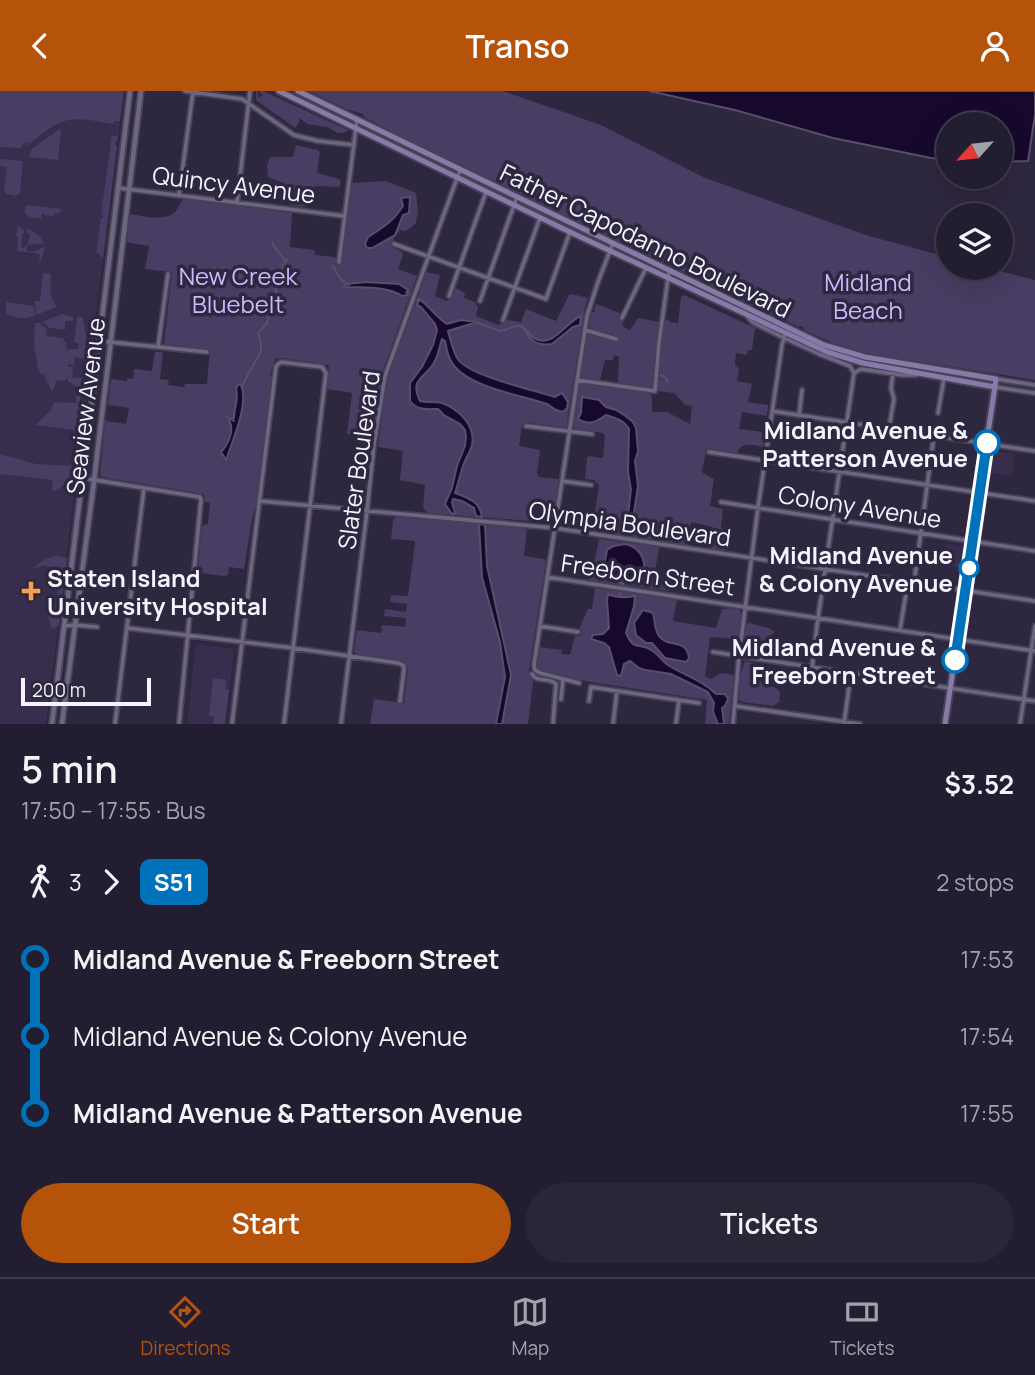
<!DOCTYPE html>
<meta charset="utf-8">
<style>
:root{--surface:#221d30;--page:#2a2638;--text:#f1f3f6;--muted:#a2a2ab;--line:#3f3b4c;--accent:#b45309}
body{margin:0;font-family:Manrope,sans-serif;background:var(--page);color:var(--text);height:100vh;display:flex;flex-direction:column;font-size:26px;white-space:nowrap}
*{box-sizing:border-box;margin:0}
p{font-size:23px;color:var(--muted)}
.icon{flex:none;width:38px;height:38px;fill:none;stroke:currentColor;stroke-width:2;stroke-linecap:round;stroke-linejoin:round}
.map{position:relative;height:633px;overflow:hidden}
.panel{display:flex;flex-direction:column;background:var(--surface);flex:1}
.panel>*{flex:none}
.badge{padding:0 14px;border-radius:10px;font-size:24px;line-height:46px}
.needle{width:46px;rotate:243deg}
.controls{position:absolute;left:936px;top:21px;display:grid;gap:14px}
.controls a{display:grid;place-items:center;width:77px;height:77px;border-radius:50%;background:var(--surface);box-shadow:0 7px 28px #0002,0 0 0 2px var(--line);font-size:35px}
.scale{position:absolute;left:21px;bottom:18px;width:130px;box-sizing:border-box;padding-left:7px;border:4px solid #f5f3fd;border-top:0;font-size:19px;line-height:24px;white-space:nowrap;color:#f5f3fd;-webkit-text-stroke:5px #2e2740;paint-order:stroke}
.map>.badge{position:absolute;translate:-50% -50%;box-shadow:0 0 0 4px #fff}
.legs{display:flex;align-items:center;gap:10px;height:77px;padding:0 21px;font-size:23px}
.legs p{margin-inline-start:auto}
.summary{display:flex;align-items:center;justify-content:space-between;height:119px;padding:0 21px}
h1{font-size:38px;font-weight:600;line-height:52px}
.cta{display:flex;gap:14px;margin-top:auto;padding:14px 21px}
.cta a{flex:1;height:80px;border-radius:42px;background:var(--accent);color:#fff;font-size:28px;font-weight:600;line-height:80px;text-align:center}
.cta a+a{background:var(--page);color:var(--text)}
ul{padding:0 21px;list-style:none}
li{display:flex;align-items:center;gap:24px;height:77px;font-size:26px}
li i{display:grid;place-items:center;width:10px;height:100%;margin:0 9px;background:currentColor}
li i::after{content:'';width:18px;height:18px;margin:-9px;border:5px solid;border-radius:50%;background:var(--surface)}
li p{margin-inline-start:auto}
li:first-child i{background:linear-gradient(#0000 50%,currentColor 0)}
li:last-child i{background:linear-gradient(currentColor 50%,#0000 0)}
header{display:flex;justify-content:space-between;align-items:center;height:91px;padding:0 21px;background:var(--accent);color:#fff;font-size:32px;font-weight:600}
.tab-bar{display:flex;justify-content:space-around;align-items:center;height:98px;border-top:2px solid var(--line);background:var(--surface);font-size:19px;color:var(--muted)}
.tab-bar a{display:grid;justify-items:center;gap:4px}
.tab-bar .on{color:var(--accent)}
.map>svg:first-child{display:block}
.built{fill:#372e4e}
.green{fill:#483d62}
.water{fill:#16092c;stroke:#594f6b;stroke-width:2}
.lines{fill:none;stroke-linecap:round;stroke-linejoin:round}
.stream{stroke:#594f6b;stroke-width:2}
.minor-casing{stroke:#474155;stroke-width:7}
.tertiary-casing{stroke:#474155;stroke-width:8}
.secondary-casing{stroke:#474155;stroke-width:9}
.minor{stroke:#6d6683;stroke-width:3.5}
.tertiary{stroke:#6d6683;stroke-width:4.5}
.secondary{stroke:#867ba8;stroke-width:5}
.line-1-casing{stroke:#fff;stroke-width:16}
.line-1{stroke:#0072bc;stroke-width:10}
.stop-1-dot{fill:#fff;stroke:#0072bc;stroke-width:3.5}
.poi-dot{fill:#fa9f4e;stroke:#2e2740;stroke-width:2.5}
.labels{text-anchor:middle;dominant-baseline:central;stroke-width:7;stroke-linejoin:round;paint-order:stroke}
.street-label{font-size:24px;fill:#f5f3fd;stroke:#2e2740}
.park-label{font-size:24px;fill:#cbb9ff;stroke:#2e2740}
.stop-label{font-size:24px;font-weight:bold;fill:#f5f3fd;stroke:#2e2740;text-anchor:end}
.poi-label{font-size:24px;font-weight:bold;fill:#f5f3fd;stroke:#2e2740;text-anchor:start}
</style>
<header><svg class="icon" aria-label="back" viewBox="0 0 24 24"><path d="M15 5l-7 7 7 7"/></svg>Transo<svg class="icon" aria-label="person" viewBox="0 0 24 24"><circle cx="12" cy="8" r="4"/><path d="M4 21q1-7 8-7t8 7"/></svg></header>
<div class="map">
<svg width="1035" height="633" viewBox="0 0 1035 633">
<rect width="100%" height="100%" fill="#2e2740"/>
<!-- built -->
<path class="built" d="M0 0 119 27 120 30 46 633H0Z
M994 360 1015 363 1012 385 991 382Z
M946 453 964 455 960 477 943 474Z
M196 553 234 558 225 633H187Z"/>
<!-- green -->
<path class="green" d="M0 0H124L120 30H114L113 33C95 30 74 24 57 33 45 39 36 49 24 56L29 50 22 54 21 57 0 56Z
M256 0 258 1V6L263 5 259 0H263L348 39 344 42H338L327 36 307 33 300 27 299 31 295 37 256 9 258 7 256 8Z
M309 0H503L601 34 705 87 869 145 948 166V177H988L1035 189V289L866 262 835 253 804 239 803 236 800 235 799 236 414 52 364 26 363 23 346 18Z
M61 38 58 69 29 66 32 58 58 39Z
M112 43 113 45H118L117 51H115V54L117 55 103 168 101 165 99 164V162H96L101 127H103L104 116 103 124H101Z
M296 54 318 59 320 62 317 82 339 88 341 91 339 96 315 95 311 100 309 115 307 116 290 114C288 92 288 94 268 86L267 75 270 66H293Z
M0 68 23 70 20 102 16 105 7 103 4 100 7 76 0 75Z
M386 90 416 102 418 120 416 132 406 140 400 139 394 147 392 156 402 161 403 164 398 178 417 185 383 279 376 323 371 344 347 343 352 302 328 298 329 276 328 274 282 267 275 268 270 284 272 285 257 410 253 423 244 478 229 476 228 484 224 485 200 482 198 477 202 435 208 433 210 412 205 411 204 403 102 386 100 384 105 330 126 333 129 317 108 314 111 288 127 290V287L133 288 134 278 152 280 155 261H163L160 288 169 289 168 294 184 296 185 293H207L210 259 166 255 164 253 172 181 145 178 149 155 126 151 130 123C144 125 163 131 175 121 179 118 179 112 184 108L292 122 290 156 314 159 315 164 334 166 341 170 351 92Z
M28 114 62 118 61 120H60L59 123 56 122 53 125 44 124 43 120 41 127 30 126 25 123V116Z
M18 134 25 140 22 145 21 155 23 157 28 153 30 143 27 142V138C35 140 40 145 44 152L28 154 26 158C31 164 38 158 45 156L41 170 39 169 40 163 17 160 18 145H16Z
M425 181 440 184 435 205 447 210 449 209 454 196 465 202 464 207 475 211 478 217 476 225 498 234 508 229 521 231 526 218 556 230 569 204 572 203 588 207 585 216 566 337 527 331 522 334 519 355 540 359 537 382 539 386 559 388 560 392 555 418 551 420 533 415 531 430 428 422 423 417 425 394 400 389 403 360 378 356 387 286 419 203Z
M43 182 51 183C51 196 48 205 57 216L36 224 35 210H40Z
M684 204 755 237 752 259H748L747 264 736 262 735 273 739 278 737 290 752 293 748 311 768 314 767 325 742 321 739 338 765 341 763 356C753 354 741 350 737 363L708 359 706 361 702 379 703 382 714 388 710 415 723 418 721 437 728 439 725 460 710 458 713 436 691 431 688 455 592 441 599 394 594 389 585 388 587 367 589 365 601 367 603 366 605 345 603 342 571 337 578 294 584 292 649 302 652 306V321H667L690 333 692 315 685 314 674 302 657 300 663 231 668 228 669 231 678 232 681 206Z
M6 211 34 215 35 225C24 228 16 228 6 223Z
M596 213 620 222 619 226 624 229 622 235 630 239 638 227 660 231 654 291 651 296 645 298 618 293 619 266 614 264 613 269H605L600 289 598 291C591 290 582 291 580 283L586 243 590 242 614 250 618 248 589 238 591 222 594 221Z
M62 223 73 226V238V230H65V239L50 237 42 231Z
M79 225 83 227 86 244 85 274 84 275V268L75 266 74 274 68 273V276H73L72 286 80 287 83 290 76 336 74 339 35 334 50 320 52 321 51 319 54 311 76 312 77 296 68 290 67 286 65 290 56 289 54 298 52 300 45 287V283L43 285 38 279 34 254 35 232H39L46 237 47 245 64 247 63 250 67 251 66 256 69 263 68 258H78L79 252 74 251 77 226Z
M90 226 96 227 79 365H75L77 343 82 334 88 280 90 250Z
M0 363 36 373 73 375 78 374 76 395H63L54 401 52 398 53 389 0 383Z
M398 426 523 436 527 439 524 465 544 468 546 470 529 579 533 590 528 633H370L374 608 404 612 408 578 406 572 401 569 357 563 354 561 357 539 381 542 382 534 405 536 406 527 384 525 385 518 406 521 407 513 390 511 391 504 408 505 415 452 414 450 391 448 393 428Z
M599 448 659 456 654 487H666L670 490V500L589 489 594 469H595Z
M57 465 67 467 59 534 52 538 45 516H50L51 517 47 519 54 518V516L51 515 55 514C57 502 64 482 50 476 43 473 38 476 34 479 37 471 48 466 57 465Z
M595 497 677 508 673 530 716 537 722 518 738 517C744 524 741 539 737 548L710 546 705 586 711 588 722 582 734 584 729 633H705L707 609 591 591 537 579 536 574 539 556 562 559 561 563 570 564 575 545H580V536L588 518H592Z
M749 532 768 537 775 541 771 544 770 549C759 552 755 561 746 561L743 557 746 533Z
M745 570 760 574 759 587 762 593 776 597 780 601 779 611 773 615 742 611 739 608 740 585Z
M213 587 226 589 225 598 229 599 225 633H213L214 626 209 625Z"/>
<!-- water -->
<path class="water" d="M649 0H1035V24L1028 70 1001 71V33H948V68L931 67 833 47 735 19Z
M410 106 409 122 403 124 395 144 372 157H367L365 153 368 146C384 135 392 132 403 115L401 107Z
M366 191 399 193 408 199 407 204 402 205C387 195 365 197 347 196L344 195 347 193Z
M419 208C429 215 436 226 447 233L461 229 477 231 448 240C450 248 453 259 457 267 468 285 534 299 555 306L562 302 568 311 567 317 563 321 556 319 547 313C520 304 473 297 455 276 448 268 447 259 445 250L442 248C439 257 438 267 432 275 422 288 410 290 420 310 427 312 435 310 442 312 459 318 476 335 472 354 470 362 465 368 463 375 460 384 458 393 455 402 468 407 480 410 482 426L476 425 474 417 462 410 453 408 452 412 455 422 452 423 445 413 452 397 457 375 465 355 466 346 465 339 460 333 444 324 438 318C426 318 418 320 410 310V292L422 276 433 254 437 239 435 233 421 216 417 214Z
M581 225 580 234 573 236 552 253C536 255 530 250 523 236 529 240 530 246 536 248 553 257 567 230 581 225Z
M239 293 241 294C249 312 233 349 226 369L221 361C228 353 235 340 229 329L234 327C234 316 239 309 236 297Z
M582 306 599 309 606 316 616 319 627 326 633 331 636 337 638 360 635 370 638 395 632 434 635 442 632 444 626 443 624 440 627 433 631 398 628 381 629 338C624 329 615 327 606 324 596 331 590 335 578 328L581 322Z
M479 433 485 434 487 475 511 584 502 633H496L505 586 500 551 482 486Z
M625 453C648 457 653 491 625 490L623 493 608 486 604 475 607 459 614 455Z
M608 503C617 507 625 507 635 505L634 515 626 542C635 562 638 550 651 559 658 563 662 570 668 574 685 585 701 588 716 603H725L728 608 725 615 722 617 724 633H718L713 621 714 612 708 601 671 583 645 579 639 577 630 570 624 573 621 585 617 584 609 556 604 552 591 548 593 544 603 543 609 537 607 509Z
M643 519 653 522C655 529 654 538 659 545 668 558 686 546 689 567L686 571 665 567 652 552H646L636 544 634 532Z"/>
<g class="lines">
<!-- stream -->
<path class="stream" d="M272 151 275 157 285 169
M333 175C338 183 339 189 349 194
M406 201 419 210
M478 232 500 240C510 239 515 231 524 237
M660 284 665 286 668 291
M243 296V293L261 260V253L258 242 267 232 282 177 285 170 288 169
M226 325 234 330
M620 506 622 490"/>
<!-- minor casing -->
<g class="minor-casing">
<path id="minor" d="M185 0 242 8 294 44 318 50 354 54
M119 97 344 125
M179 104 193 1
M237 112 250 0
M394 153 546 208 570 141
M339 171 357 28
M449 205 486 101
M480 210 517 106
M747 225 752 231 778 244 819 263 850 275 854 282
M622 227 646 177
M503 229 540 127
M585 239 616 248
M100 250 207 261
M158 256 168 183
M854 282 861 278 902 284H916
M996 288 1035 294
M577 289 655 300 659 252 669 180
M995 296 1035 302
M772 320 1035 360
M938 322 944 287
M799 324 802 299
M526 335 592 343
M889 337 894 308 891 297 893 283
M709 361 1035 410
M83 387 200 406 201 409 179 633
M562 390 591 394
M260 410 555 437 1035 510
M721 411 1035 460
M791 473 793 466
M547 486 1035 560
M65 535 75 534 97 536
M540 535 578 541
M127 537 293 557 398 572 403 574 404 578 400 610
M900 539 907 496 915 485 934 344
M713 561 1035 610
M812 576 818 527 854 282
M532 583C537 592 549 586 556 593L553 633
M579 592 540 582 535 579 534 574 587 225 598 191 613 152
M561 608 563 588
M589 610 591 596 699 612
M735 615 860 633
M115 633 144 397
M232 633 276 275 281 271 322 276 326 282 284 633
M341 633 367 420 374 353 385 285 460 79
M613 633 617 600
M676 633 679 609
M733 633 739 565 758 417 782 254 786 241
M844 633 851 581
M1020 633 1035 535"/>
</g>
<!-- tertiary casing -->
<g class="tertiary-casing">
<path id="tertiary" d="M52 633 130 0
M62 633 93 398 141 0"/>
</g>
<!-- secondary casing -->
<g class="secondary-casing">
<path id="secondary" d="M279 0 570 141 827 261 863 272 995 296
M298 0 824 254 865 266 996 288 945 633"/>
</g>
<!-- minor -->
<use href="#minor" class="minor"/>
<!-- tertiary -->
<use href="#tertiary" class="tertiary"/>
<!-- secondary -->
<use href="#secondary" class="secondary"/>
</g>
<g class="lines">
<!-- line-1 casing -->
<g class="line-1-casing">
<path id="line-1" d="M955 569 987 352"/>
</g>
<!-- line-1 -->
<use href="#line-1" class="line-1"/>
</g>
<!-- markers -->
<g class="stop-1-dot">
<circle cx="987" cy="352" r="12"/>
<circle cx="969" cy="477" r="9"/>
<circle cx="955" cy="569" r="12"/>
</g>
<path class="poi-dot" d="M27.5 489.5h7v7h7v7h-7v7h-7v-7h-7v-7h7z"/>
<g class="labels">
<!-- street labels -->
<g class="street-label">
<text transform="translate(234 93) rotate(7)">Quincy Avenue</text>
<text transform="translate(646 149) rotate(26)">Father Capodanno Boulevard</text>
<text transform="translate(85 315) rotate(-83)">Seaview Avenue</text>
<text transform="translate(358 369) rotate(-82)">Slater Boulevard</text>
<text transform="translate(860 415) rotate(9)">Colony Avenue</text>
<text transform="translate(630 432) rotate(8)">Olympia Boulevard</text>
<text transform="translate(648 483) rotate(8)">Freeborn Street</text>
</g>
<!-- park labels -->
<g class="park-label">
<text x="238" y="184">New Creek<tspan x="238" dy="28">Bluebelt</tspan></text>
<text x="868" y="190">Midland<tspan x="868" dy="28">Beach</tspan></text>
</g>
<!-- stop labels -->
<g class="stop-label">
<text x="968" y="338">Midland Avenue &amp;<tspan x="968" dy="28">Patterson Avenue</tspan></text>
<text x="953" y="463">Midland Avenue<tspan x="953" dy="28">&amp; Colony Avenue</tspan></text>
<text x="936" y="555">Midland Avenue &amp;<tspan x="936" dy="28">Freeborn Street</tspan></text>
</g>
<!-- poi labels -->
<g class="poi-label">
<text x="47" y="486">Staten Island<tspan x="47" dy="28">University Hospital</tspan></text>
</g>
</g>
</svg>
<div class="controls">
<a><svg class="needle" viewBox="-14 -14 28 28"><path d="M0-13l5 13h-10z" fill="#e53935"/><path d="M0 13l5-13h-10z" fill="#a2a2ab"/></svg></a>
<a><svg class="icon" aria-label="layers" viewBox="0 0 24 24"><path d="M12 4l9 5-9 5-9-5zM3 14l9 5 9-5"/></svg></a>
</div>
<div class="scale">200 m</div>
</div>
<section class="panel">
<div class="summary"><div><h1>5 min</h1><p>17:50 – 17:55 · Bus</p></div><b>$3.52</b></div>
<div class="legs"><svg class="icon" aria-label="walk" viewBox="0 0 24 24"><circle cx="13" cy="4" r="2"/><path d="M13 8l-2 6 4 7M11 14l-3 7M7 12l3-4h3l4 4"/></svg>3<svg class="icon" aria-label="forward" viewBox="0 0 24 24"><path d="M9 5l7 7-7 7"/></svg><b class="badge" style="background:#0072bc;color:#fff">S51</b><p>2 stops</p></div>
<ul>
<li><i style="color:#0072bc"></i><b>Midland Avenue &amp; Freeborn Street</b><p>17:53</p></li>
<li><i style="color:#0072bc"></i><span>Midland Avenue &amp; Colony Avenue</span><p>17:54</p></li>
<li><i style="color:#0072bc"></i><b>Midland Avenue &amp; Patterson Avenue</b><p>17:55</p></li>
</ul>
<div class="cta"><a>Start</a><a>Tickets</a></div>
</section>
<nav class="tab-bar">
<a class="on"><svg class="icon" aria-label="directions" viewBox="0 0 24 24"><path d="M12 3l9 9-9 9-9-9zM9 14v-3h6M13 9l2 2-2 2"/></svg>Directions</a>
<a><svg class="icon" aria-label="map" viewBox="0 0 24 24"><path d="M3 6l6-2 6 2 6-2v14l-6 2-6-2-6 2zM9 4v14M15 6v14"/></svg>Map</a>
<a><svg class="icon" aria-label="tickets" viewBox="0 0 24 24"><path d="M3 7h18v10H3zM15 7v10"/></svg>Tickets</a>
</nav>
